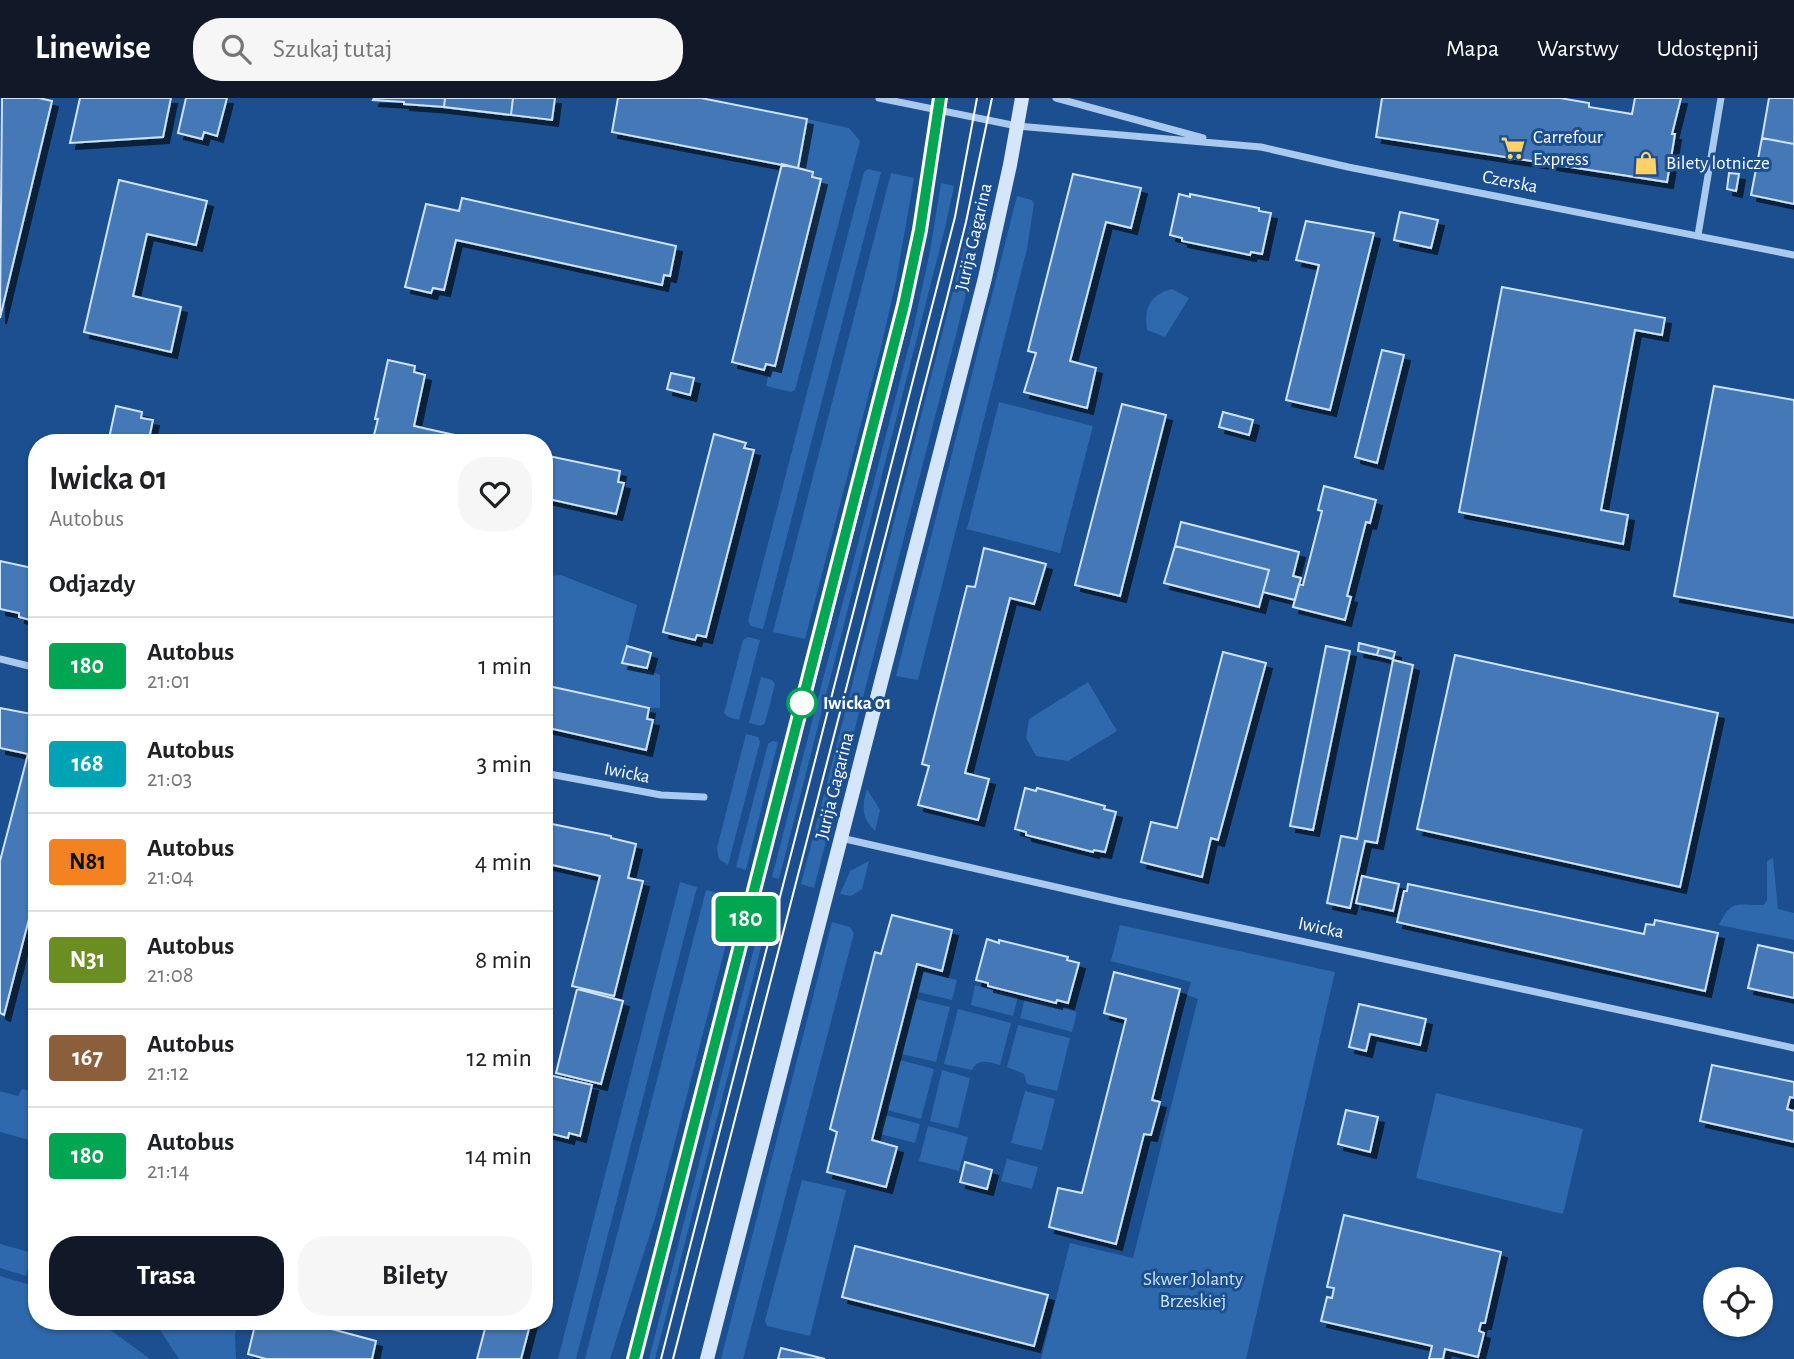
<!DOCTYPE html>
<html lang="pl">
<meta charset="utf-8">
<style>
:root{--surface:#fff;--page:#f6f6f6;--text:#202124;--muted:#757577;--line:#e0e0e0;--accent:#111827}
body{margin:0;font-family:"Alegreya Sans",sans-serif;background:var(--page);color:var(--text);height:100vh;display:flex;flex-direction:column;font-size:26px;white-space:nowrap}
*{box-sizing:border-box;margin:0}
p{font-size:23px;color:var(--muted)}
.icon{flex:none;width:38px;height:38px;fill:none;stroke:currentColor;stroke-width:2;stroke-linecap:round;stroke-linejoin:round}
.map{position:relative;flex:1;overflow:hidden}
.sheet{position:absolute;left:28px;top:336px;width:525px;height:896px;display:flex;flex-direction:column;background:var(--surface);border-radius:28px;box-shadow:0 2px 5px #0004}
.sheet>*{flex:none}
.badge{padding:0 14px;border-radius:5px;font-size:24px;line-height:46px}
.tools{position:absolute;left:1703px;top:1169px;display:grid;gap:14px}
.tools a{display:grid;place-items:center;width:70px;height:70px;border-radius:50%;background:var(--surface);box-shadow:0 2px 5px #0004;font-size:35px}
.map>.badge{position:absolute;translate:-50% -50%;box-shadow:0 0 0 4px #fff}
h2{padding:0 21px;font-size:26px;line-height:63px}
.round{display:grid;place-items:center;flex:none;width:74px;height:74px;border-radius:28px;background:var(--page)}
.head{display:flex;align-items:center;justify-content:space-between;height:119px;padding:0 21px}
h1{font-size:33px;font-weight:700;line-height:52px}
.primary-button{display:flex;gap:14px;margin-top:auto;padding:14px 21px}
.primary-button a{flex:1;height:80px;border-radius:28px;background:var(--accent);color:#fff;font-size:28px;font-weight:700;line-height:80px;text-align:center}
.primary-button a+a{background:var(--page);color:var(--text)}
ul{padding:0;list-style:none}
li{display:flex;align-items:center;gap:21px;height:98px;padding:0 21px;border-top:2px solid var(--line)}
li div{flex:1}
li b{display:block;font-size:26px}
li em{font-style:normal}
li .badge{min-width:77px;font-weight:700;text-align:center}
header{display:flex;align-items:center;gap:42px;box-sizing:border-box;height:98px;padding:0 35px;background:var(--accent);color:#fff}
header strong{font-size:33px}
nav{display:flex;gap:38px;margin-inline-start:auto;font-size:24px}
.search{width:490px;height:63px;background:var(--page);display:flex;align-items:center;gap:18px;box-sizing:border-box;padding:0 24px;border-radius:28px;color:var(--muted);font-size:26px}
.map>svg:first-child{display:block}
.green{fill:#2e69ad}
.building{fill:#4478b7;stroke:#cfe3fa;stroke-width:2;filter:url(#shadow)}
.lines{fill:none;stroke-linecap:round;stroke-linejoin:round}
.street{stroke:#a9c9ee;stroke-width:7}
.secondary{stroke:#d6e6fa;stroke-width:14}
.tram{stroke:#fff;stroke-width:2}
.line-casing{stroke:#fff;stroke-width:16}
.line{stroke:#00a651;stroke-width:10}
.stop-dot{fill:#fff;stroke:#00a651;stroke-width:3.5}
.labels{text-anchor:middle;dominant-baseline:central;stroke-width:6;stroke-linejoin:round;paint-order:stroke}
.poi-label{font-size:19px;fill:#fff;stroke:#1b4f8f;text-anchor:start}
.street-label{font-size:19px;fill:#fff;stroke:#1b4f8f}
.stop-label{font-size:19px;font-weight:bold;fill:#fff;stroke:#1b4f8f;text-anchor:start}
.park-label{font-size:19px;fill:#cfe3fa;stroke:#1b4f8f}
</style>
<header>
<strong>Linewise</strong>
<div class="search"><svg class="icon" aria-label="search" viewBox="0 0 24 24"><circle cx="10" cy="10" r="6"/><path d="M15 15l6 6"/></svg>Szukaj tutaj</div>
<nav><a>Mapa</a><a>Warstwy</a><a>Udostępnij</a></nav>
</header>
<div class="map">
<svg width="1794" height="1261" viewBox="0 0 1794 1261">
<defs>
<filter id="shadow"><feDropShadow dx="6" dy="6" stdDeviation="0" flood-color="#0009"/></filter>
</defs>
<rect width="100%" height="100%" fill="#1b4f8f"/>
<!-- green -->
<path class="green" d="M807 21 849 30 860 43 795 292 791 294 766 288 771 267 775 268 821 82 812 79 813 74 798 70Z
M868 71 881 74 763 531 751 528 748 523 864 74Z
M891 75 914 80 896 184 881 249 805 541 773 534Z
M941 85 954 88 945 130 779 781 772 779 913 232 930 153Z
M979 92 990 94 957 233 814 790 801 786Z
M1017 98 1032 102 1034 106 1027 151 918 582 896 578Z
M1172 191 1189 200 1165 239 1147 232C1144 209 1150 197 1172 191Z
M999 304 1093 328 1060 455 967 431Z
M561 477 637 507 627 548 634 567 660 577V610H649L544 587V478Z
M748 539 760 542 739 622 728 619 724 615 743 542Z
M761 579 772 582 775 586 765 625 761 628 749 625Z
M1088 584 1117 633 1068 663 1036 658 1026 640 1029 621Z
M746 636 758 639 760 644 728 767 719 761 717 750Z
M772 643 778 644 746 772 736 769 768 646Z
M867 691 880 712 875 733C861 720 862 708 867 691Z
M1773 760 1778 811 1794 815V842L1719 827C1732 799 1739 808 1764 807L1767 802V763Z
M869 763 862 791 851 798 840 796 850 773Z
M680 784 697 789 576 1261H558Z
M706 792 738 800 656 1117 610 1261H585Z
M765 807 771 810 655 1261H649Z
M832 824 850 829 854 835 743 1261H721Z
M1120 827 1335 874 1246 1261H1041L1070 1145 1133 1160 1198 901 1187 897 1191 884 1111 863Z
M923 874 957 882 952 902 918 894Z
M975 887 1018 899 1013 918 971 907Z
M1025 900 1077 914 1072 934 1020 920Z
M916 901 950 909 936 964 902 956Z
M958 911 1011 925 1000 967C988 964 978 960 972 972L944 966Z
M1018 927 1070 940 1057 993 1027 986 1024 976 1007 969Z
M900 962 934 971 921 1021 887 1012Z
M942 972 970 980 958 1030 930 1023Z
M22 991 37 994V1044L0 1034V993L18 998Z
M1025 993 1055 1001 1042 1052 1011 1045Z
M1436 995 1583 1031 1563 1116 1416 1080Z
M885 1017 920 1026 915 1045 880 1036Z
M928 1028 968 1039 959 1073 919 1063Z
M1007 1061 1038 1069 1032 1091 1001 1083Z
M802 1082 846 1092 810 1238 767 1228 765 1223Z
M0 1146 33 1155 26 1178 0 1170Z
M0 1178 37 1189V1223H98L150 1261H0Z
M154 1223H238L235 1237 236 1261H179Z"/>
<!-- building -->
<path class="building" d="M2 0H39L52 3 0 220Z
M80 0H171L163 39 70 45Z
M186 0H227L217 38 204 34 202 41 178 35Z
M374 0H445L444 9 404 6V4L373 2Z
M445 0H513L511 17 444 9Z
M513 0H555L552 22 511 17Z
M618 0H701L807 21 798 70 612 34Z
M1382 0H1560L1589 5V9L1632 16 1635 0H1681L1672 36H1675L1667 84 1376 39Z
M1769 0H1794V46L1762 40Z
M1762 40 1794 46V106L1751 97Z
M782 66 813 74 812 79 821 81 775 268 766 266 764 272 732 264Z
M1729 75 1739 76 1736 93 1727 91Z
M1073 76 1141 90 1131 130 1106 124 1070 263 1096 270 1087 310 1024 294 1036 255 1028 253Z
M119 82 207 103 196 147 147 136 133 198 181 209 171 254 84 234Z
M1179 96 1190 99V96L1259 110V113L1271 115 1262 156 1251 154 1250 157 1182 143V140L1170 137Z
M462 100 676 148 670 178 664 177 662 187 456 142 444 192 433 190 431 195 405 189 426 106 459 113Z
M1400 114 1438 122 1431 150 1394 142Z
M1306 123 1374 135 1330 312 1286 302 1319 167 1296 162Z
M1502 189 1665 220 1662 237 1635 232 1601 412 1628 417 1623 446 1459 414Z
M1382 252 1404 257 1377 365 1355 359Z
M388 262 415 268 414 274 425 277 414 328 491 345H372L378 321H375Z
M671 275 694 280 690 297 667 291Z
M1714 288 1794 302V520L1674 498Z
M1122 306 1166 317 1120 498 1075 487Z
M116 308 142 314 141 320 153 322 148 345H108Z
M1223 314 1253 322 1249 337 1219 329Z
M714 336 746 345 744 350 754 352 706 539 697 537 695 542 663 534Z
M544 357 620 373 618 384 624 385 616 416 544 400Z
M1324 388 1376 402 1370 425 1366 424 1347 498 1351 499 1345 522 1293 509 1299 486 1303 487 1322 413 1318 412Z
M1181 424 1299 454 1293 478 1301 480 1295 502 1263 494 1269 472 1175 448Z
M1175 448 1269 472 1259 509 1164 485Z
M984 450 1046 466 1034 506 1010 500 965 675 989 681 978 722 918 707 929 668 922 666 967 488 975 489Z
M0 463 37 471V519L30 517V522L19 519V515L0 511Z
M1359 545 1379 550 1377 557 1358 553Z
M627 548 651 555 647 570 622 565Z
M1326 548 1350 553 1313 732 1290 728Z
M1379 550 1395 554 1393 561 1377 557Z
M1223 554 1266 565 1218 742 1211 740 1202 779 1141 764 1151 724 1177 730Z
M1455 557 1718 615 1680 789 1417 731Z
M1393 562 1413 567 1377 745 1365 743 1350 810 1327 805 1341 738 1357 741Z
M544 587 649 610 647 621 653 622 646 652 544 629Z
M0 610 37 617V790L4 917 0 915V763L28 656 0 650Z
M1025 690 1036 693 1037 690 1105 708 1104 711 1116 714 1105 754 1094 752 1093 754 1026 737V734L1015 731Z
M552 726 611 738V740L636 746 628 780 643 783 614 898 572 888 600 778 548 766 551 755 546 754Z
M1362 778 1399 786 1393 813 1356 805Z
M1408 786 1644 836 1646 826 1654 827 1655 822 1718 835 1705 893 1397 824 1404 793H1407Z
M892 817 952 832 942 873 917 866 872 1042 897 1049 886 1089 827 1074 837 1034 830 1031 875 854 881 856Z
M987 841 999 845V842L1068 859 1067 862 1079 865 1068 905 1057 902 1056 905 988 888V885L976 882Z
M1758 847 1794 855V900L1748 890Z
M1114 874 1180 891 1152 1002 1160 1004 1151 1037 1144 1036 1116 1146 1049 1129 1058 1090 1082 1095 1126 921 1104 915Z
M577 891 623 903 601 986 556 975Z
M1359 906 1426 921 1420 947 1370 936 1366 953 1349 949Z
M1712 967 1794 984V1000L1790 999 1787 1011 1794 1013V1044L1700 1023Z
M549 977 592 987 580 1038 569 1035 568 1040 544 1034V995Z
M1346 1012 1378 1019 1370 1054 1338 1046Z
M965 1064 992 1072 987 1091 960 1084Z
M1344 1117 1501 1154 1485 1225H1481L1479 1233 1484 1235 1478 1259 1445 1251 1443 1261H1429L1432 1248 1321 1223 1327 1199 1332 1200 1334 1190 1327 1189Z
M855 1148 1048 1197 1034 1248 842 1199Z
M256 1223H302L376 1243 372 1261H266L248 1256Z
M487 1223H531L521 1261H477Z
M781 1250 825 1261H778Z"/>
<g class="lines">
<!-- street -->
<path class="street" d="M879 0 1017 28 1261 49 1348 69 1794 157
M1056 0 1203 40
M1698 137 1721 0
M0 561 37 570
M544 675 661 697 704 699
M841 740 1117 803 1794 950"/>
<!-- secondary -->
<path class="secondary" d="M634 1261 900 227 920 132 940 0
M707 1261 985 180 1010 67 1022 0"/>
<!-- tram -->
<path class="tram" d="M661 1261 955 119 977 0
M673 1261 947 200 966 124 992 0"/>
</g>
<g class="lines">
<!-- line casing -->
<g class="line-casing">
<path id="line" d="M634 1261 904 207 920 132 940 0"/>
</g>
<!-- line -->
<use href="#line" class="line"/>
</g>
<!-- icons -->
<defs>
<g id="supermarket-bare" transform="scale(1.89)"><path d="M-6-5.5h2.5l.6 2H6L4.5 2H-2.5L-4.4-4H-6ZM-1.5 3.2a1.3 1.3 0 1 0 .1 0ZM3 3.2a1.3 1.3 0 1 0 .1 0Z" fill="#ffd166" stroke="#1b4f8f" stroke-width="2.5" paint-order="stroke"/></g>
<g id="shop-bare" transform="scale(1.89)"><path d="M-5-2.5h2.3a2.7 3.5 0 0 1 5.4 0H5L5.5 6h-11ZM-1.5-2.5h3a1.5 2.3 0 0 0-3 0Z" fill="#ffd166" stroke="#1b4f8f" stroke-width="2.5" paint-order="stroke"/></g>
</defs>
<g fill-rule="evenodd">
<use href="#supermarket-bare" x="1513" y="50"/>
<use href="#shop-bare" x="1646" y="65"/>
</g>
<!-- markers -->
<circle class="stop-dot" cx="802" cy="605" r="14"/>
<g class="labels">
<!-- poi labels -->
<g class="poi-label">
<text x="1533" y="39">Carrefour<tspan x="1533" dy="22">Express</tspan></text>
<text x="1666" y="65">Bilety lotnicze</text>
</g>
<!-- street labels -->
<g class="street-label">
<text transform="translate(1510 84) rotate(11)">Czerska</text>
<text transform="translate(974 139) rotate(-77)">Jurija Gagarina</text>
<text transform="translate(627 675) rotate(11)">Iwicka</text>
<text transform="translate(835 688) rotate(-76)">Jurija Gagarina</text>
<text transform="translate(1321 830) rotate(12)">Iwicka</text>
</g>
<!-- stop labels -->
<g class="stop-label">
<text x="823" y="605">Iwicka 01</text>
</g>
<!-- park labels -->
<g class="park-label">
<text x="1193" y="1181">Skwer Jolanty<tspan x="1193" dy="22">Brzeskiej</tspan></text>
</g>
</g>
</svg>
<div class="tools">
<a><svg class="icon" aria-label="locate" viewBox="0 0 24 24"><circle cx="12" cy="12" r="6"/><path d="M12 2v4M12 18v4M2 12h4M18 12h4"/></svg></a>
</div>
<b class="badge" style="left:746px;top:821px;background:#00a651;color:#fff">180</b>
<section class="sheet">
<div class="head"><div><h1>Iwicka 01</h1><p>Autobus</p></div><a class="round"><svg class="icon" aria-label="heart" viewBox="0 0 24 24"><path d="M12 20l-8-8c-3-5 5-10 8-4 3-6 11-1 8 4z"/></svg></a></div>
<h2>Odjazdy</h2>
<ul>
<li><span class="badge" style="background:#00a651;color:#fff">180</span><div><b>Autobus</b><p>21:01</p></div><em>1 min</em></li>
<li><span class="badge" style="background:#00a3b4;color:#fff">168</span><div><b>Autobus</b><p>21:03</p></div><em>3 min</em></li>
<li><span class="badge" style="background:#f58220;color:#111">N81</span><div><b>Autobus</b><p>21:04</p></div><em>4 min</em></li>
<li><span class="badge" style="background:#6b8e23;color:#fff">N31</span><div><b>Autobus</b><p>21:08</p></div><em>8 min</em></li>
<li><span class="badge" style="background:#8b5e3c;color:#fff">167</span><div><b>Autobus</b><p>21:12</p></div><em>12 min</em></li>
<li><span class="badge" style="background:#00a651;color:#fff">180</span><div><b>Autobus</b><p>21:14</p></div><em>14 min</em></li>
</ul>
<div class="primary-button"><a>Trasa</a><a>Bilety</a></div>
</section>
</div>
